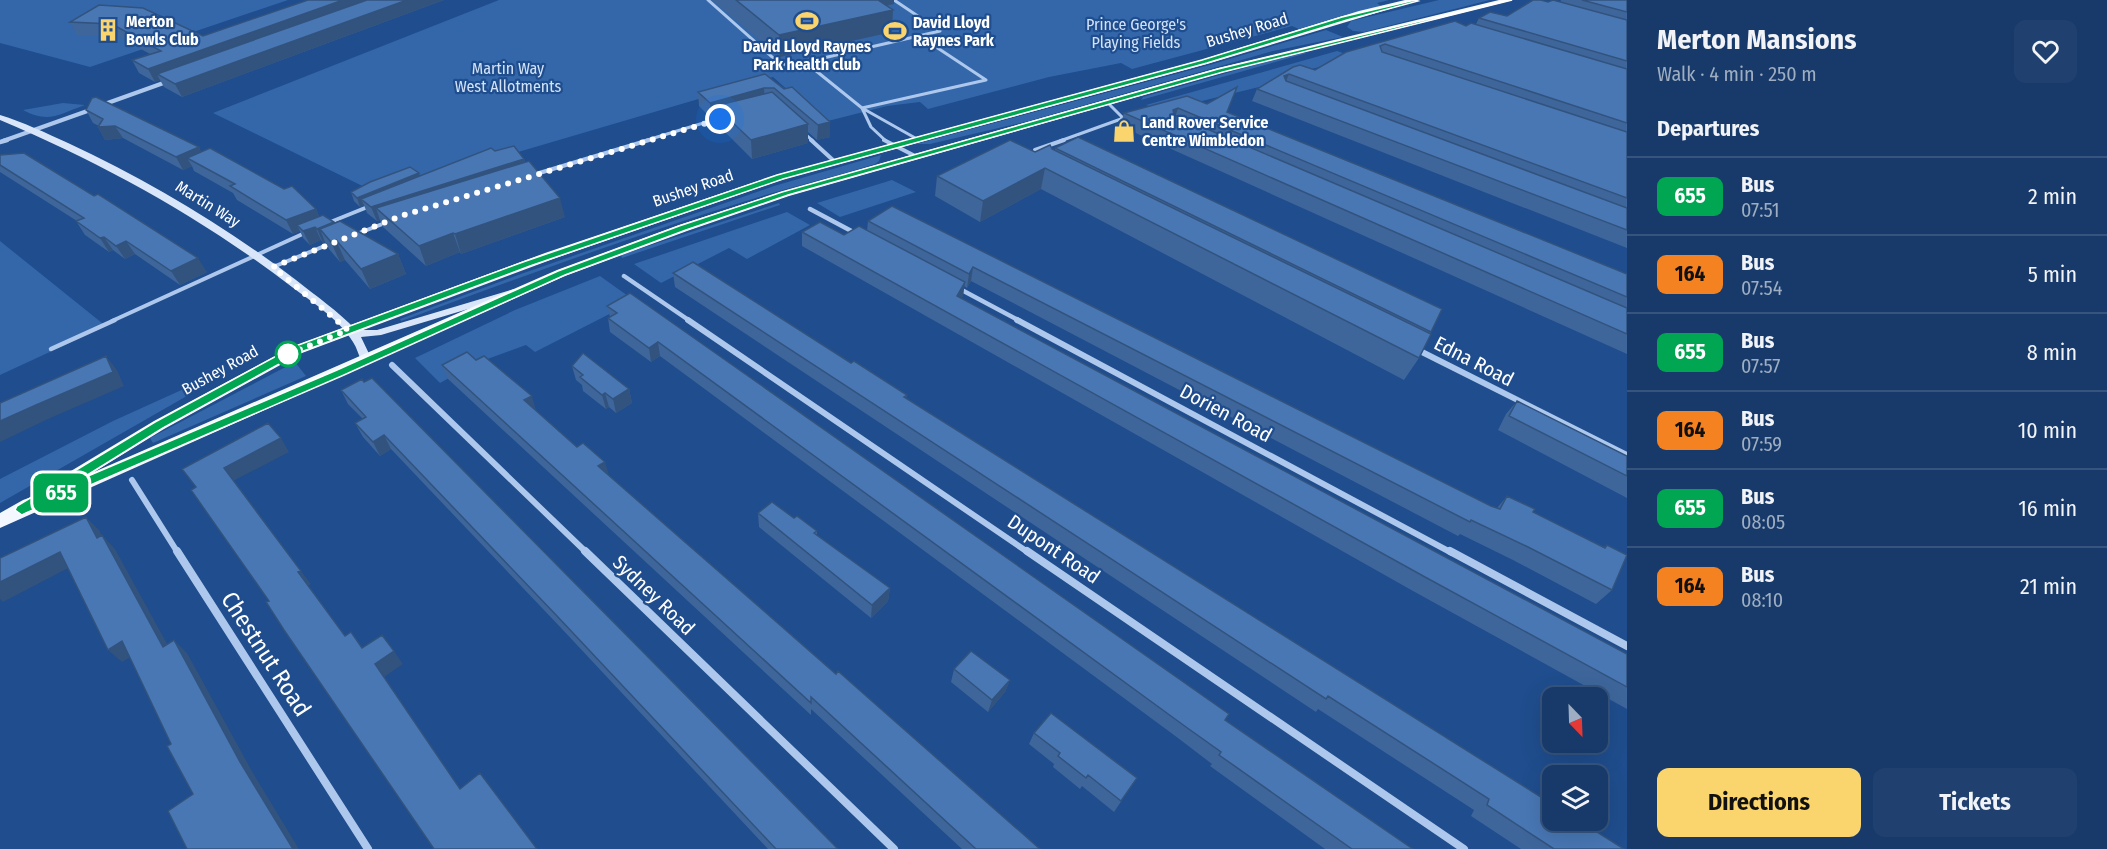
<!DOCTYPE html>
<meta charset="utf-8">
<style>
:root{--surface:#173a6a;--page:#204170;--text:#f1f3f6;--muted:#9eadc1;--line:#36547e;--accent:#fad46d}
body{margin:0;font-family:"Fira Sans Condensed",sans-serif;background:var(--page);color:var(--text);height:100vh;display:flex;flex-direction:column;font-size:22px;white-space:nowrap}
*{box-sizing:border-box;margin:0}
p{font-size:20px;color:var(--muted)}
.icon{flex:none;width:33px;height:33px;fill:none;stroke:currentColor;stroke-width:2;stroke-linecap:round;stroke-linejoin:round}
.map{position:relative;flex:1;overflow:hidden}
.panel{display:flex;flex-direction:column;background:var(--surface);width:480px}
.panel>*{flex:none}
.badge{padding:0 12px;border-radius:9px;font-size:21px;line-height:39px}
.needle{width:39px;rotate:157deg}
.controls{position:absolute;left:1542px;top:687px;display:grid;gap:12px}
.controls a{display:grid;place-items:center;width:66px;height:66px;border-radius:12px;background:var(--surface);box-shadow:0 6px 24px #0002,0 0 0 2px var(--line);font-size:30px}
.you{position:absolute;width:30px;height:30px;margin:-15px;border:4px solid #fff;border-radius:50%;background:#1a73e8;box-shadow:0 0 0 9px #1a73e833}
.map>.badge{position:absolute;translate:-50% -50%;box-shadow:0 0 0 3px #fff}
h2{padding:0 30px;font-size:22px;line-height:54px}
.round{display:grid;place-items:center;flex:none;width:63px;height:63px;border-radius:12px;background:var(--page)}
.overview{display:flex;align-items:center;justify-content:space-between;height:102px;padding:0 30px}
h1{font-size:28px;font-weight:700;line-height:45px}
.primary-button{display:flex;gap:12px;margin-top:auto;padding:12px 30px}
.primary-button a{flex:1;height:69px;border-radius:12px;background:var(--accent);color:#111;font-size:24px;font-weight:700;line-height:69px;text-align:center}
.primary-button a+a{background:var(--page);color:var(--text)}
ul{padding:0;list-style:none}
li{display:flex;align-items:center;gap:18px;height:78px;padding:0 30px;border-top:2px solid var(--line)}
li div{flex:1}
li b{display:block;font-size:22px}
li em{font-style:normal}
li .badge{min-width:66px;font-weight:700;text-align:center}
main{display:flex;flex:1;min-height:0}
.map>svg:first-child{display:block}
.green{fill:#3367aa}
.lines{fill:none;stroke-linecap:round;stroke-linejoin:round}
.lane-far2{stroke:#adc8ec;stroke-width:3}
.lane-far1{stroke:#adc8ec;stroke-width:4}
.lane{stroke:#adc8ec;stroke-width:4.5}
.street-far3{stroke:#adc8ec;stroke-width:4}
.street-far2{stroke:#adc8ec;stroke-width:4.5}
.street-far1{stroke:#adc8ec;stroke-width:6}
.street{stroke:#adc8ec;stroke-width:8}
.secondary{fill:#d9e6f9;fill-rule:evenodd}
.primary{fill:#f3f7ff;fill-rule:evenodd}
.wall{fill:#3e669b}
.shaded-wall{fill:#32537e}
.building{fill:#4877b4;stroke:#32537e;stroke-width:1.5}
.line{fill:#00a651;stroke:#fff;stroke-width:1.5}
.walk{stroke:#fff;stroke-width:6;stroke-dasharray:0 10.8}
.stop-dot{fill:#fff;stroke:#00a651;stroke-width:3}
.labels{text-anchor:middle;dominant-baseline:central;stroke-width:4.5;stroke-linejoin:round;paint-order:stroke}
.far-poi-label{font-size:16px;font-weight:bold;fill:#fff;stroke:#1f4d8d;text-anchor:start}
.far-park-label{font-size:16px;fill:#d2e3f9;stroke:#1f4d8d}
.far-street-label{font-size:16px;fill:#fff;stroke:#1f4d8d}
.street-label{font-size:20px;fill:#fff;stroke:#1f4d8d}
.near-street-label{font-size:24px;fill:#fff;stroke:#1f4d8d}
</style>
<main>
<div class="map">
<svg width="1627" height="849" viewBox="0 0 1627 849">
<rect width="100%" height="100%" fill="#1f4d8d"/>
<!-- green -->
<path class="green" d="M0 0H288L90 67 0 43Z
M499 0H1389L1377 3 1381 6 1299 29 1292 26 1132 69 1121 63 1049 77 928 109 920 102 887 106 824 122 773 77 498 158 391 200 213 113Z
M1439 0H1490L1364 32 1353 31 1347 27 1351 21Z
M1326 30 1343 37 1273 51 1029 121 930 144H916L1213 64Z
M1337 51 1355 57 1272 80 1273 92 1259 87 1161 111 1146 105Z
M1296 53H1307L1141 100 1143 97Z
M63 103 85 105C59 114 49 124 23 110Z
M881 155 879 161 875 164C831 178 786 188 743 202 630 237 518 278 407 319L401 321 400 319 518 275 774 186Z
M892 180 916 192 840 217 817 203Z
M779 203 780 205 622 258 621 255Z
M787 212 810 225 747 259 729 248 661 283 634 264Z
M0 241 102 323 106 326 0 375Z
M600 276 635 301 535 352 526 345 474 364 440 383 415 358 515 310Z
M295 362 306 376 153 443 150 438Z
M219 373 220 377 0 503V479L113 421Z"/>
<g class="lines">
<!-- lane-far2 -->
<path class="lane-far2" d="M708 0 780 64 810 66 819 59 940 31 894 0
M921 37 986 80
M810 66 862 108 917 139
M862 108 986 80
M862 108 871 127 886 141
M804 133 813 141
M644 141 720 118
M1060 141 1121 119 1122 117 1107 102"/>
<!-- lane-far1 -->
<path class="lane-far1" d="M811 140 834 161
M884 140 917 157
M1035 150 1064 140
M536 174 649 140
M328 223 370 206
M354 235 385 223
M273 267 332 243
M112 321 307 232"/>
<!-- lane -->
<path class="lane" d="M51 349 115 320"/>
<!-- street-far3 -->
<path class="street-far3" d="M102 105 169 81
M3 141 93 109"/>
<!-- street-far2 -->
<path class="street-far2" d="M0 142 7 140
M810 209 857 234
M624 276 690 321
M958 288 1020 321"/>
<!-- street-far1 -->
<path class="street-far1" d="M688 320 1029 553
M1017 320 1452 553
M1416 349 1627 455
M392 365 587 553
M132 480 178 553"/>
<!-- street -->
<path class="street" d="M177 551 368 849
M585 551 894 849
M1027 551 1464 849
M1450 551 1627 646"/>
<!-- secondary -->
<path class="secondary" d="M0 115C23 122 46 133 68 143 149 181 225 226 296 280 316 296 338 311 356 330H377L514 289 519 292 518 294 381 335 361 337 372 360 366 364 362 363C359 356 357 348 353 342 339 319 313 303 292 287 202 218 104 164 0 120Z"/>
<!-- primary -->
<path class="primary" d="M1405 0H1419L1207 64 784 179 553 259 302 353 164 429 94 472 557 270 679 225 781 192 1218 68 1499 0H1513L1224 72 789 196 687 231 565 276 0 528V513L23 500 56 488 54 484 56 480 154 421 292 347 545 253 776 175 1201 60 1359 11Z"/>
</g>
<!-- wall -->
<path class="wall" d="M308 0H444L182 97 164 87 160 80 155 82 139 73 132 60 150 54 119 37 77 35 70 22 99 5 203 36Z
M712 0H894V4L887 6 893 10 892 32 780 57Z
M1561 0H1627V248L1252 101 1257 89 1293 67 1315 70 1346 52 1476 24 1479 18 1507 16 1548 2H1560Z
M765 74 830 122V137L817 140 808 132V143L752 159 717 124 716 116 711 118 699 106 698 92Z
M1207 104 1627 274V354L1120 126 1124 113Z
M86 110 199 147 201 152 316 209 319 216 398 254 406 274 370 289 345 260 340 262 329 249 325 242 323 243 321 240 310 245 303 238 300 231 293 234 237 200 233 193 194 171 192 166 183 170 123 138 105 140 98 127 99 126 93 123Z
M1055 148 1442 309 1419 358 1404 380 1041 189 980 222 935 196 937 176 1035 152 1052 149 1055 150Z
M495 151 524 159 525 162 565 217 461 254 460 252 426 266 383 227 380 220 377 221 367 213 364 205 360 207 354 201 351 192 419 173V176Z
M0 155 207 272 180 285 135 254 125 259 113 250 109 252 85 235 76 221H77L0 172Z
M892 206 1491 506 1497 508 1507 496 1533 512 1604 547 1607 545 1612 590 1596 604 1513 560 1460 534 1458 536 971 281 967 288 964 286 963 296 961 298 1627 654V709L1413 591 802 246V232L844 235 867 231 868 221Z
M673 273 851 363 907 395 906 398 1624 849H1521L1471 816 1474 810 1318 709 1316 712 675 287Z
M607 306 1225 720 1413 849H1325L1210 766 1212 764 1178 738 660 356 651 362 610 332 608 318 610 317Z
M442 365 536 410H535L608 475 836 674 1040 849H962L811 709V715L448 379Z
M572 366 629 389 632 403 616 413 609 407 606 409 583 391 582 385 576 380Z
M341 390 838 849H768L562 629 391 449 380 456 363 437 355 423 363 419 348 404Z
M1517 401 1627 456V498L1498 430 1506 414Z
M758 513 794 518 817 531V535L890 588 888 601 871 618 759 527Z
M954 669 1010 680 1005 692 988 712 951 682Z
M1034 733 1137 778 1114 812 1082 786 1080 789 1053 767 1054 764 1029 744Z"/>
<!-- shaded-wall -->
<path class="shaded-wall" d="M343 0H381L157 74 160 80 155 82 148 69Z
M407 0H444L182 97 175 84Z
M863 0H894V4L862 11Z
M893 10 892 32 780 57 779 35Z
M1289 74 1284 86V76Z
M764 88 765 102 715 106 716 116 711 118 710 103Z
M1178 108 1174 121 1173 110Z
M830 122V137L817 140 818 125Z
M808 124V143L752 159 751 140Z
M115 126 123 138 105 140 98 127Z
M199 147 206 160 187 158 192 166 183 170 176 157Z
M524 159 528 173 376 208 380 220 377 221 371 207Z
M1045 168 1041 189 980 222 983 201Z
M419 173 422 182 361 199 364 205 360 207 357 198Z
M560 198 565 217 461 254 455 234Z
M316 209 322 222 297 225 300 231 293 234 286 220Z
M334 222 340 236 320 229 325 242 323 243 317 229Z
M315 227 321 240 310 245 303 231Z
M453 233 460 252 426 266 419 246Z
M104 237 113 250 109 252 100 238Z
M336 240 345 260 340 262 331 242Z
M126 241 135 254 125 259 116 246Z
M398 254 406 274 370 289 361 269Z
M198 258 207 272 180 285 171 271Z
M973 267 971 281 967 288 969 274Z
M965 282 963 296 955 310 957 296Z
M658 342 660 356 651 362 649 348Z
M106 356 117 370 124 386 48 419 0 442V421Z
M629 389 632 403 616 413 613 399Z
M605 393 609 407 606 409 602 395Z
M532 396 536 410 529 414 524 400Z
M384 435 391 449 380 456 373 442Z
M281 438 289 452 233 481 224 468Z
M605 462 609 475 598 466Z
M86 517 99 530 110 551 97 538Z
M102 535 115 549 176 660 163 647Z
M60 552 74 565 3 602 0 599V582Z
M301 571 311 584 308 586 298 572Z
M890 588 888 601 871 618 872 605Z
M174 640 187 653 253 773 299 849H293L240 762Z
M122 641 136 654 122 662 108 650Z
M394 651 403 664 384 677 375 664Z
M1010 680 1005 692 988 712 992 700Z"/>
<!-- building -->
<path class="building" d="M308 0H343L148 69 132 60 161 51 112 24 70 22 99 5 143 8 203 36Z
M367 0H407L175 84 157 74Z
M736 0H878L893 10 779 35Z
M1533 0H1541L1548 2 1553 0 1627 20V61L1479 18 1490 12 1507 16Z
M1582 0H1627V12Z
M1455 21 1466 26 1471 23 1627 69V123L1385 44 1380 46 1382 52 1627 132V198L1289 74 1284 76 1286 81 1627 208V230L1257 89 1293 67 1300 65 1315 70 1346 52Z
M765 74 784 89 792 87 830 122 818 125 774 88H764L710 103 698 92Z
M1237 87 1227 112 1627 274V297L1178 108 1173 110 1174 115 1627 308V334L1124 113 1187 96 1207 104Z
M772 92 808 124 751 140 715 106Z
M96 97 199 147 176 157 115 126 98 127 103 119 86 110 92 98Z
M1078 137 1442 309 1431 332 1055 148Z
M1010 140 1035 152 1050 145 1052 149 1431 334 1419 358 1045 168 983 201 937 176Z
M514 146 524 159 371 207 361 199 491 148 495 151Z
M210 148 284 189 292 186 316 209 286 220 230 186 235 184 187 158Z
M24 153 94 196 98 194 198 258 171 271 126 241 116 246 104 237 100 238 76 221 84 218 0 165V155Z
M529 161 560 198 455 234 453 233 419 246 376 208Z
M410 167 419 173 357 198 351 192 370 182Z
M892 206 1491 506 1500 509 1507 496 1535 509 1533 512 1605 548 1607 545 1627 555 1612 590 1526 546 1471 520 1470 522 973 267 969 274 868 221Z
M323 215 334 222 317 229 315 227 303 231 297 225Z
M340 221 398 254 361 269 336 240 331 242 320 229Z
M820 222 844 235 859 226 965 282 957 296 1627 654V687L1425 577 802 232Z
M693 262 851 363 854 361 907 395 904 397 1552 804V820H1578L1624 849H1554L1487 805 1489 799 1328 696 1326 699 673 273Z
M630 293 1229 714 1225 720 1413 849H1352L1219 755 1221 752 1186 727 658 342 649 348 608 318 617 313 607 306Z
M467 352 476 360 484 356 532 396 524 400 577 447 583 443 605 462 598 466 836 674 838 671 856 687 1040 849H976L811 697V703L442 365Z
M583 353 629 389 613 399 605 393 602 395 580 377 583 375 572 366Z
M106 356 113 372 36 405 0 421V403Z
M372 378 838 849H776L557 616 384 435 373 442 355 423 366 417 341 390 362 379 364 382Z
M1517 401 1627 456V476L1509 416Z
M268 423 281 438 224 468 301 571 298 572 345 636 351 632 362 648 382 635 394 651 375 664 460 789 480 773 537 849H434L284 630 266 602 269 601 191 490 196 487 182 469Z
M772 502 794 518 797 516 817 531 814 533 890 588 872 605 758 513Z
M86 517 97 538 102 535 163 647 174 640 240 762 293 849H187L168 811 193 794 167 746 171 744 122 641 108 650 60 552 0 582V558Z
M971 651 1010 680 992 700 954 669Z
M1051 713 1137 778 1121 801 1088 775 1086 778 1058 756 1060 753 1034 733Z"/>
<!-- line -->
<path class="line" d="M1415 0 1418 1 1347 20 1207 63 783 179 530 266 301 352 163 428 81 479 337 370 558 271 679 226 782 192 1218 69 1509 0H1512L1223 72 788 195 686 230 565 275 344 375 26 513 22 515 15 510 17 506 155 422 293 347 523 262 777 175 1202 60 1342 17Z"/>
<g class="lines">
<!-- walk -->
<path class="walk" d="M288 354 284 356 348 330 273 267 401 216 720 119"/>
</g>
<!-- icons -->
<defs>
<g id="stadium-bare" transform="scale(1.8)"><path d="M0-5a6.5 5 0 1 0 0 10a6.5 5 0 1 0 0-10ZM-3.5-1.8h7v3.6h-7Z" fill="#fad46d" stroke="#1f4d8d" stroke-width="2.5" paint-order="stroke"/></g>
<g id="building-bare" transform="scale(1.8)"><path d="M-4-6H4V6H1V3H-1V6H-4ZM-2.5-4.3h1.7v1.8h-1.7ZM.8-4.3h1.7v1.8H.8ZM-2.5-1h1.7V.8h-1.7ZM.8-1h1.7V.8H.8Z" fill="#fad46d" stroke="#1f4d8d" stroke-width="2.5" paint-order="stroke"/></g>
<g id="shop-bare" transform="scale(1.8)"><path d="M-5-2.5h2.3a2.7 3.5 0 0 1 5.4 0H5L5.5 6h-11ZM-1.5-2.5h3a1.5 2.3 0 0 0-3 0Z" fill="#fad46d" stroke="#1f4d8d" stroke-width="2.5" paint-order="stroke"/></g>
</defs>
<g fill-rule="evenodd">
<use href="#stadium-bare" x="807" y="21"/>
<use href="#building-bare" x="108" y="30"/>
<use href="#stadium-bare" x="895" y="31"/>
<use href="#shop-bare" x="1124" y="131"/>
</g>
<!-- markers -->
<circle class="stop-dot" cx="288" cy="354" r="12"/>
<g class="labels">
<!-- far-poi labels -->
<g class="far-poi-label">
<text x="126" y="21">Merton<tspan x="126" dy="18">Bowls Club</tspan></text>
<text x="913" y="22">David Lloyd<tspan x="913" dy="18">Raynes Park</tspan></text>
<text x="807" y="46" text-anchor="middle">David Lloyd Raynes<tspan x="807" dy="18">Park health club</tspan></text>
<text x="1142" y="122">Land Rover Service<tspan x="1142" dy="18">Centre Wimbledon</tspan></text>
</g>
<!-- far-park labels -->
<g class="far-park-label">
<text x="1136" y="24">Prince George's<tspan x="1136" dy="18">Playing Fields</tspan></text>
<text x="508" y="68">Martin Way<tspan x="508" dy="18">West Allotments</tspan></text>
</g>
<!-- far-street labels -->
<g class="far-street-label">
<text transform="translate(1247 30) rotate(-17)">Bushey Road</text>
<text transform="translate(693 188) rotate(-19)">Bushey Road</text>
<text transform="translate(208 204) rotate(32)">Martin Way</text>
<text transform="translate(220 370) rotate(-29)">Bushey Road</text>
</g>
<!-- street labels -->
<g class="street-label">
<text transform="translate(1474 361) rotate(27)">Edna Road</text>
<text transform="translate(1226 413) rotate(28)">Dorien Road</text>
<text transform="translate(1054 549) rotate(34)">Dupont Road</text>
<text transform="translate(654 595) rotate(44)">Sydney Road</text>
</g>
<!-- near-street labels -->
<g class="near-street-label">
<text transform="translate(266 654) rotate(57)">Chestnut Road</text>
</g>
</g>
</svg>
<div class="controls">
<a><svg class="needle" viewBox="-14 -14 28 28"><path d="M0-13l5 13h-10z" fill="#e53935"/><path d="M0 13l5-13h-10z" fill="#9eadc1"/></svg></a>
<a><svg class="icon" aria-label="layers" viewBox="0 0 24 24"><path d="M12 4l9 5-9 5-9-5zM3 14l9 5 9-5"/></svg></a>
</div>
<div class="you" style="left:720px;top:119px"></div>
<b class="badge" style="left:61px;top:493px;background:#00a651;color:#fff">655</b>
</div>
<section class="panel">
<div class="overview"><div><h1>Merton Mansions</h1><p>Walk · 4 min · 250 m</p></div><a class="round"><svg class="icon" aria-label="heart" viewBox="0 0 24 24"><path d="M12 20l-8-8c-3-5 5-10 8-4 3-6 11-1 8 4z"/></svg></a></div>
<h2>Departures</h2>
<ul>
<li><span class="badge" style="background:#00a651;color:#fff">655</span><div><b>Bus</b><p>07:51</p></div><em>2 min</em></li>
<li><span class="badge" style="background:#f58220;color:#111">164</span><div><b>Bus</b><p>07:54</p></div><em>5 min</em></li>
<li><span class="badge" style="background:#00a651;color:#fff">655</span><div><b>Bus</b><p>07:57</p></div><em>8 min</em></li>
<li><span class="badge" style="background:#f58220;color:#111">164</span><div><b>Bus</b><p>07:59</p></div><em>10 min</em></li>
<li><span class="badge" style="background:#00a651;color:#fff">655</span><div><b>Bus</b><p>08:05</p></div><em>16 min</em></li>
<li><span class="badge" style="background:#f58220;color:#111">164</span><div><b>Bus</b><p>08:10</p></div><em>21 min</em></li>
</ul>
<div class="primary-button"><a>Directions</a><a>Tickets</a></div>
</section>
</main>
